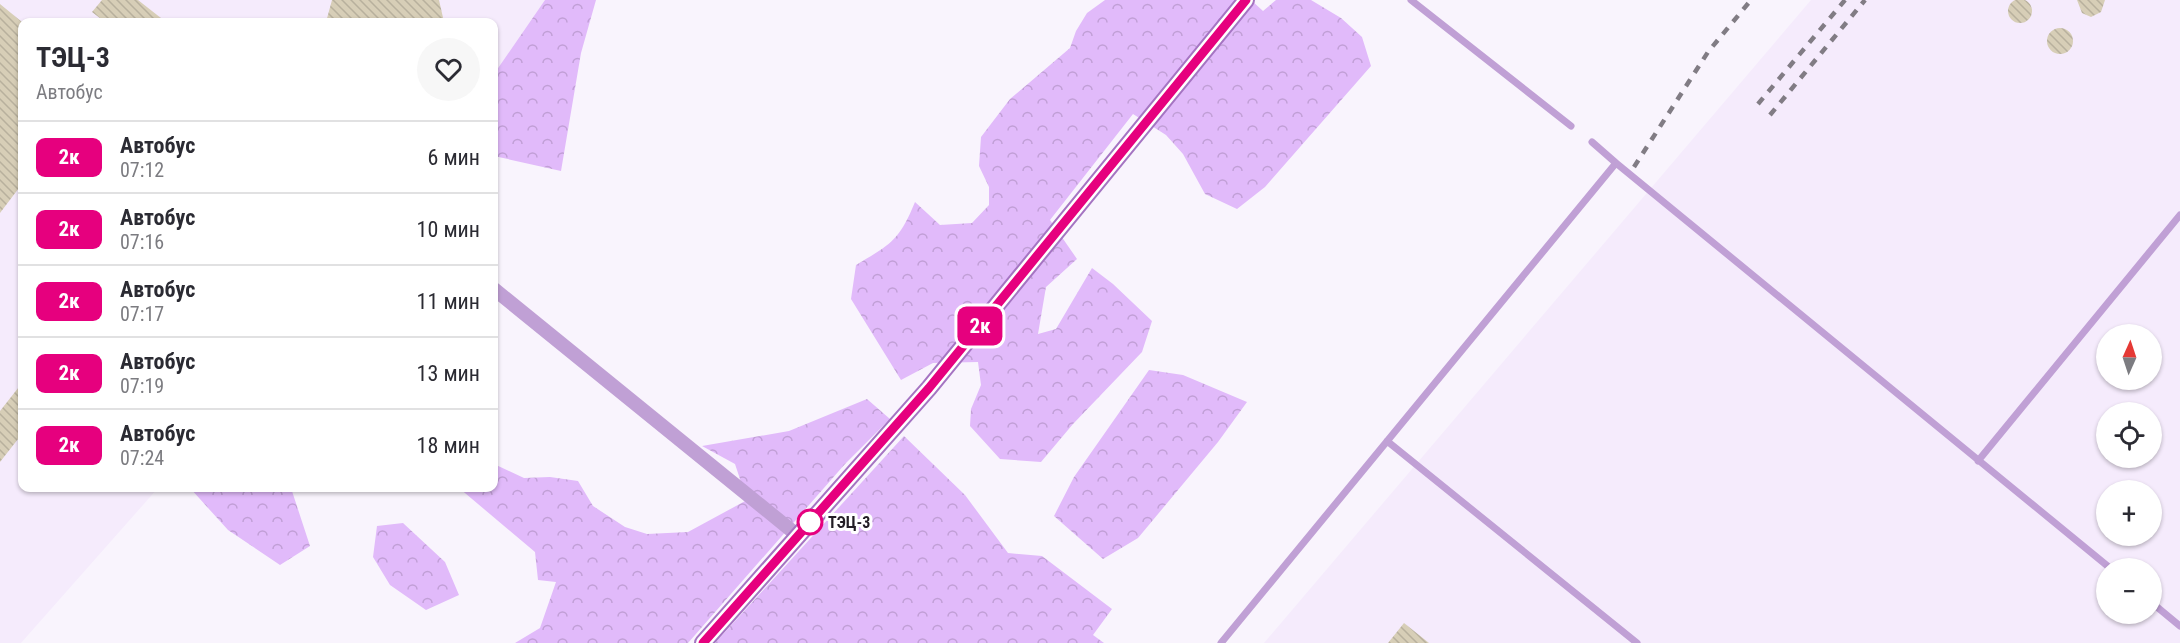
<!DOCTYPE html>
<html lang="ru">
<meta charset="utf-8">
<style>
:root{--surface:#fff;--page:#f7f7f7;--text:#2b2b33;--muted:#7c7c81;--line:#e1e1e2}
body{margin:0;font-family:"Roboto Condensed",sans-serif;background:var(--page);color:var(--text);height:100vh;display:flex;flex-direction:column;font-size:22px;white-space:nowrap}
*{box-sizing:border-box;margin:0}
p{font-size:20px;color:var(--muted)}
.icon{flex:none;width:33px;height:33px;fill:none;stroke:currentColor;stroke-width:2;stroke-linecap:round;stroke-linejoin:round}
.map{position:relative;flex:1;overflow:hidden}
.side{position:absolute;left:18px;top:18px;width:480px;height:474px;display:flex;flex-direction:column;background:var(--surface);border-radius:12px;box-shadow:0 2px 4px #0004}
.side>*{flex:none}
.badge{padding:0 12px;border-radius:9px;font-size:21px;line-height:39px}
.needle{width:39px;rotate:3deg}
.buttons{position:absolute;left:2096px;top:324px;display:grid;gap:12px}
.buttons a{display:grid;place-items:center;width:66px;height:66px;border-radius:50%;background:var(--surface);box-shadow:0 2px 4px #0004;font-size:30px}
.map>.badge{position:absolute;translate:-50% -50%;box-shadow:0 0 0 3px #fff}
.round{display:grid;place-items:center;flex:none;width:63px;height:63px;border-radius:32px;background:var(--page)}
.summary{display:flex;align-items:center;justify-content:space-between;height:102px;padding:0 18px}
h1{font-size:28px;font-weight:700;line-height:45px}
ul{padding:0;list-style:none}
li{display:flex;align-items:center;gap:18px;height:72px;padding:0 18px;border-top:2px solid var(--line)}
li div{flex:1}
li b{display:block;font-size:22px}
li em{font-style:normal}
li .badge{min-width:66px;font-weight:700;text-align:center}
.map>svg:first-child{display:block}
.built{fill:#f5ebfc;fill-rule:evenodd}
.forest{fill:url(#forest-crowns)}
.building{fill:url(#building-back-hatch)}
.lines{fill:none;stroke-linecap:round;stroke-linejoin:round}
.lane{stroke:#c0a0d5;stroke-width:7}
.street{stroke:#c0a0d5;stroke-width:14}
.secondary{stroke:#a574c2;stroke-width:18}
.rail{stroke:#817c84;stroke-width:4.5;stroke-dasharray:8 8;stroke-linecap:butt}
.line-casing{stroke:#fff;stroke-width:14}
.line{stroke:#e6007e;stroke-width:9}
.stop-dot{fill:#fff;stroke:#e6007e;stroke-width:3}
.labels{text-anchor:middle;dominant-baseline:central;stroke-width:6;stroke-linejoin:round;paint-order:stroke}
.stop-label{font-size:16px;font-weight:bold;fill:#221d25;stroke:#fff;text-anchor:start}
</style>
<div class="map">
<svg width="2180" height="643" viewBox="0 0 2180 643">
<defs>
<pattern id="forest-crowns" width="20" height="18" patternUnits="userSpaceOnUse" patternTransform="scale(1.5)"><rect width="20" height="18" fill="#e1bafa"/><path d="M2 6a3 3 0 1 1 6 0M12 15a3 3 0 1 1 6 0" fill="none" stroke="#c19fd6"/></pattern>
<pattern id="building-back-hatch" width="6" height="6" patternUnits="userSpaceOnUse" patternTransform="scale(1.5)"><rect width="6" height="6" fill="#d7ceb7"/><path d="M-1 5l2 2M0 0l6 6M5-1l2 2" fill="none" stroke="#b8b09d"/></pattern>
</defs>
<rect width="100%" height="100%" fill="#f9f4fd"/>
<!-- built -->
<path class="built" d="M0 0H545L494 74V22H22V488H158L21 643H0Z
M1811 0H2180V643H1264ZM2106 334H2151V380H2106ZM2106 412H2151V458H2106ZM2106 490H2151V536H2106ZM2106 568H2151V614H2106Z"/>
<!-- forest -->
<path class="forest" d="M545 0H596L581 53 561 171 494 156V74Z
M1105 0H1251L1263 11 1276 0H1311L1341 18 1362 37 1371 66 1265 187 1237 209 1205 194 1183 154 1166 135 1133 114 1050 220 1077 259 1046 287 1038 334 1056 329 1092 268 1113 284 1152 321 1142 352 1073 424 1041 462 1000 459 970 426 971 409 981 385 978 362 933 363 901 380 851 299 856 265C891 244 899 241 915 202L940 225 972 223 989 205V187L979 166 981 137 1010 99 1070 48 1076 31 1087 13Z
M1149 370 1183 375 1247 402 1218 442 1138 538 1103 559 1054 516 1074 477Z
M867 399 890 419 845 464 688 643H515L540 628 556 582 538 580 535 552 459 488H494V464L524 478 550 477 578 481 593 506 625 527 647 534 688 532 747 500 735 464 702 446 789 431Z
M904 436 965 495 1008 553 1042 556 1112 609 1093 635 1104 643H715Z
M190 488H291L310 546 280 565 228 530Z
M403 523 445 562 459 595 426 610 390 585 373 557 377 526Z"/>
<!-- building -->
<path class="building" d="M2008 11a12 12 0 1 1 24 0a12 12 0 1 1-24 0Z
M102 0H138L166 22H105L92 12Z
M332 0H439L444 22H326Z
M2077 0H2105L2101 12 2091 17 2082 13Z
M0 4 22 22V184L0 213Z
M2047 41a13 13 0 1 1 26 0a13 13 0 1 1-26 0Z
M22 383V434L0 462V411Z
M1404 623 1429 643H1388Z"/>
<g class="lines">
<!-- lane -->
<path class="lane" d="M1411 0 1571 126
M1592 142 1616 163
M1387 441 1637 643
M1978 461 2180 215
M2151 602 2180 626
M1221 643 1616 163 2110 568"/>
<!-- street -->
<path class="street" d="M494 289 797 535"/>
<!-- secondary -->
<path class="secondary" d="M703 643 929 388 1246 0"/>
<!-- rail -->
<path class="rail" d="M1758 104 1845 0
M1770 115 1865 0
M1634 167 1708 52 1751 0"/>
</g>
<g class="lines">
<!-- line casing -->
<g class="line-casing">
<path id="line" d="M703 643 929 388 1246 0"/>
</g>
<!-- line -->
<use href="#line" class="line"/>
</g>
<!-- markers -->
<circle class="stop-dot" cx="810" cy="522" r="12"/>
<g class="labels">
<!-- stop labels -->
<g class="stop-label">
<text x="828" y="522">ТЭЦ-3</text>
</g>
</g>
</svg>
<div class="buttons">
<a><svg class="needle" viewBox="-14 -14 28 28"><path d="M0-13l5 13h-10z" fill="#e53935"/><path d="M0 13l5-13h-10z" fill="#7c7c81"/></svg></a>
<a><svg class="icon" aria-label="locate" viewBox="0 0 24 24"><circle cx="12" cy="12" r="6"/><path d="M12 2v4M12 18v4M2 12h4M18 12h4"/></svg></a>
<a>+</a>
<a>−</a>
</div>
<b class="badge" style="left:980px;top:326px;background:#e6007e;color:#fff">2к</b>
<section class="side">
<div class="summary"><div><h1>ТЭЦ-3</h1><p>Автобус</p></div><a class="round"><svg class="icon" aria-label="heart" viewBox="0 0 24 24"><path d="M12 20l-8-8c-3-5 5-10 8-4 3-6 11-1 8 4z"/></svg></a></div>
<ul>
<li><span class="badge" style="background:#e6007e;color:#fff">2к</span><div><b>Автобус</b><p>07:12</p></div><em>6 мин</em></li>
<li><span class="badge" style="background:#e6007e;color:#fff">2к</span><div><b>Автобус</b><p>07:16</p></div><em>10 мин</em></li>
<li><span class="badge" style="background:#e6007e;color:#fff">2к</span><div><b>Автобус</b><p>07:17</p></div><em>11 мин</em></li>
<li><span class="badge" style="background:#e6007e;color:#fff">2к</span><div><b>Автобус</b><p>07:19</p></div><em>13 мин</em></li>
<li><span class="badge" style="background:#e6007e;color:#fff">2к</span><div><b>Автобус</b><p>07:24</p></div><em>18 мин</em></li>
</ul>
</section>
</div>
